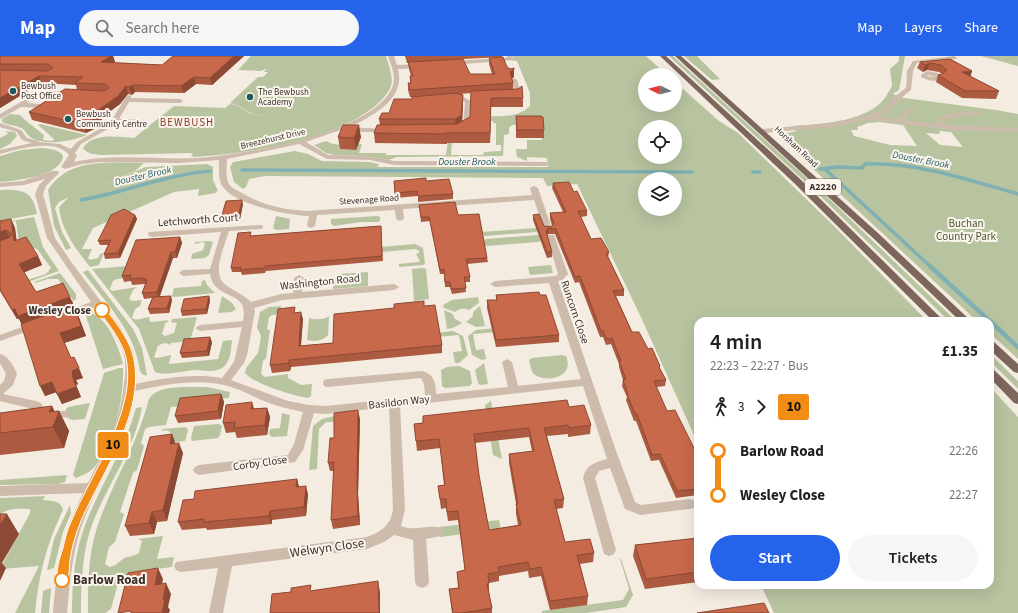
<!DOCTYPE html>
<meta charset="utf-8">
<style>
:root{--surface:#fff;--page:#f6f6f6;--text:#202124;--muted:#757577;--accent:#2563eb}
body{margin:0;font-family:"Source Sans 3",sans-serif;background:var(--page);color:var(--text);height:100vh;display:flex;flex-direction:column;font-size:15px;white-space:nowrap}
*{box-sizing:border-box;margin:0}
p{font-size:13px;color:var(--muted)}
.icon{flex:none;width:22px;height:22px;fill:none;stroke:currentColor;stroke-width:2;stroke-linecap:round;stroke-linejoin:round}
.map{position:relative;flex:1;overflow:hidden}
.panel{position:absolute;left:694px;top:261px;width:300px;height:272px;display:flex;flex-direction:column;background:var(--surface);border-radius:12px;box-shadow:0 4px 16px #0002}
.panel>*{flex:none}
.badge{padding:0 8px;border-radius:3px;font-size:14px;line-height:26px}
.needle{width:26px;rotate:276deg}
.tools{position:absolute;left:638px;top:12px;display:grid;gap:8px}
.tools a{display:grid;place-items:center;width:44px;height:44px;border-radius:50%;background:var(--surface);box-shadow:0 4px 16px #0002;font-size:20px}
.map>.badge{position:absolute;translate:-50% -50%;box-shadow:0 0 0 2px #fff}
.legs{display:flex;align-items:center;gap:6px;height:44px;padding:0 16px;font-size:13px}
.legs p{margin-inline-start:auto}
.overview{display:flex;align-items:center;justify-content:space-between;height:68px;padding:0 16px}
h1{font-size:22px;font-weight:600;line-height:30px}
.action{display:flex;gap:8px;margin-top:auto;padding:8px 16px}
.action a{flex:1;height:46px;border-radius:24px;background:var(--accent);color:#fff;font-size:16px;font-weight:600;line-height:46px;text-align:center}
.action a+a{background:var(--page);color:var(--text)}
ul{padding:0 16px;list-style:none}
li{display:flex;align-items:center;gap:14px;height:44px;font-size:15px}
li i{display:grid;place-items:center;width:6px;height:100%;margin:0 5px;background:currentColor}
li i::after{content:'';width:10px;height:10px;margin:-5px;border:3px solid;border-radius:50%;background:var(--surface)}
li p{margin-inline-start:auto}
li:first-child i{background:linear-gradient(#0000 50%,currentColor 0)}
li:last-child i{background:linear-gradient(currentColor 50%,#0000 0)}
header{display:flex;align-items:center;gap:24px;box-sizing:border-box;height:56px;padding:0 20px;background:var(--accent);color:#fff}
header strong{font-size:19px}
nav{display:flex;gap:22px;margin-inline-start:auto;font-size:14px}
.search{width:280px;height:36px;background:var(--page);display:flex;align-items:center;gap:10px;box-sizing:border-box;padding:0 14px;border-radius:22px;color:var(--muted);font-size:15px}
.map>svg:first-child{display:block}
.green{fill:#b8c4a0;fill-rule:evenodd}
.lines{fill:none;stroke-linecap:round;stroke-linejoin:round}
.stream-far1{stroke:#7fb0b2;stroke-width:3.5}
.stream{stroke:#7fb0b2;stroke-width:4.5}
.minor{fill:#cdbbac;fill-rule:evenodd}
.major{fill:#7d675c;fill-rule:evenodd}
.wall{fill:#ac5a40;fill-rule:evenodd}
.shaded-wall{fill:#8c4a34}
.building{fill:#c8694b;stroke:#8c4a34;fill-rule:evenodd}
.line-1{fill:#f18d16;stroke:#fff}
.poi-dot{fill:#1f5a5e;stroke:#fbf5ee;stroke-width:1.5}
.stop-1-dot{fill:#fff;stroke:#f18d16;stroke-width:2}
.labels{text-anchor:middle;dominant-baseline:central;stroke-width:4;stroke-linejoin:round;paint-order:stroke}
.far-poi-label{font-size:9px;fill:#3b302b;stroke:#fbf5ee;text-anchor:start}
.far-street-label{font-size:9px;fill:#3b302b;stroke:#fbf5ee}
.far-water-label{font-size:10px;font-style:italic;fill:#1f5a5e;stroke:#fbf5ee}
.shield{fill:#fbf5ee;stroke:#756b66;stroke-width:1}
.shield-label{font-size:10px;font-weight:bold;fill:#3b302b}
.far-quarter-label{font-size:11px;letter-spacing:1px;fill:#8c3b22;stroke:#fbf5ee}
.street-label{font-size:11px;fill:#3b302b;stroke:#fbf5ee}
.park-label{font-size:11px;fill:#4a5a2e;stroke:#fbf5ee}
.stop-label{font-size:11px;font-weight:bold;fill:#3b302b;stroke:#fbf5ee;text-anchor:end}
.near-street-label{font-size:13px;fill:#3b302b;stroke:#fbf5ee}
.near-stop-label{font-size:13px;font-weight:bold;fill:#3b302b;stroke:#fbf5ee;text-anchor:start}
</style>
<header>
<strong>Map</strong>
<div class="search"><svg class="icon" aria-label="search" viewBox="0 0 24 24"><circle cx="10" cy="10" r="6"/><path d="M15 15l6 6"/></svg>Search here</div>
<nav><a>Map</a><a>Layers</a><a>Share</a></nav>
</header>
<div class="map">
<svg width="1018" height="557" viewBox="0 0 1018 557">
<rect width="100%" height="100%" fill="#f4ebe1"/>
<!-- green -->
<path class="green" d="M251 0H386C388 8 394 21 391 30 388 38 380 46 374 51 329 86 250 97 194 101L191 100 193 97 101 99C94 98 87 98 83 92 93 76 119 81 134 82L174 50 225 52 230 48 236 49 251 58 279 62 252 58 237 49 230 47 258 21H263L268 16H264L266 13 260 15 238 14Z
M514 0H646L667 19H645V49H675V26L719 65 738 77 838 174 927 265H698V388L640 259 577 128 547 130 543 122 265 120 249 123 246 131 243 133 234 126 230 111 233 106 295 95 308 98 322 105 369 106 379 108 378 111H548L547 102 527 101V105L517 101 516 93H527V84H542V82H544L519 69H511V71H509V78L504 79 503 100 397 101 388 104 367 100 334 99 326 97 314 89 326 85 333 88 343 89 339 93 356 94 358 88H362L359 97H386V99H446L448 85H452L451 99H483L484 96 501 95V89H496V67H493V65H491V61L479 60C496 60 517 63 530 50V37L517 5 509 4 514 2ZM645 71H675V101H645ZM645 123H675V153H645Z
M669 0H673L820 134 956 265H949L815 135Z
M684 0H697L720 23 712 24Z
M899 0H905C904 5 900 32 899 34 898 35 894 37 893 38L904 42 996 54 1018 58V303L990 277V265H977L782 84 784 78 796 75 793 70C821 68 873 66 888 37 889 35 892 31 892 29 892 24 890 18 890 13L899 5ZM879 66 903 69 917 90 890 89 854 80 851 74H858L857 71 868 67ZM939 75 951 76 963 91 940 89 926 77 940 78Z
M981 0H1018V10Z
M10 58 20 59 25 64 44 79 43 84 53 85 54 83 38 69 40 68 87 79C74 85 41 91 29 80 26 78 26 75 23 73 17 69 9 70 2 66V63Z
M3 75 15 76 17 80 10 88 0 93V82L8 78 7 76Z
M42 92C50 93 59 93 63 100 62 120 15 125 0 126V100L21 94Z
M144 107 135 115 90 134 146 111 207 108 213 111V124L218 135 215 136 216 137 198 140 199 133 174 136 93 172 82 193H92L88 202 90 204 98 202 100 198 104 197 99 209 90 211C76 193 61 174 59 151L69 141 59 146 55 152 62 176 71 192 66 194 54 170 48 134C69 101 109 107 144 107Z
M0 134C22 133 33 135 37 158L0 165Z
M276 160 290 163 289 173 276 174 273 172Z
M377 160 380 161V165L378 166H361L334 170 331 168V163Z
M34 161 43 191 59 215 25 227 24 225 46 218 51 212 37 193 22 188 18 181 16 165 0 169V167Z
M537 172 540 174 536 176 485 180 480 176Z
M537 179H542L543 182 539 186 485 190 481 186 486 183Z
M210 185 213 186 209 199 205 202 191 203 192 198 203 194 205 188 203 186 195 188V186Z
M415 188 423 192 425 207 423 209 399 211V208L418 206 420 205 416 198 419 197V195L416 193 369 197V192Z
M152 208 124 222 117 223 113 225 110 233 112 235 137 231 133 234 129 243 132 245 142 244 140 250 135 253 132 262C138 266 143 261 150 261L149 264 151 266 169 264 165 268 162 278 165 280 174 277 177 267 171 266 172 263 197 261 190 285 171 287 170 289C166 286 162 287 158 290L154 301 157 302 171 299 169 308 218 303 223 285 232 284C231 293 231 306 222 312 215 317 203 314 195 314 183 315 166 320 155 316L139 273 92 213Z
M551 209 553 217 530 219 528 211Z
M423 212 426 213 429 243 414 245 412 213Z
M88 214 133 273 142 292 147 320 142 318 140 315C135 275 106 247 83 216Z
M368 216V230L333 233V223L340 218Z
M60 217 76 238V243L68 249 73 244 58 223H48L35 227 34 226Z
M205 224 207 229 215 237 174 241 172 240 174 232 201 230 202 225Z
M222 240 232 247 236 253 232 256 218 257Z
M478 241 479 247 469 254C464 252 460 252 455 256L444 252 443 249 452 244Z
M281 250 280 258 273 259 269 261 267 273 270 274 266 302 263 305 261 318 265 321 288 318V322L301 329 312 328 311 340 308 342C294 340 254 328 245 317L246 312 258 297 259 293 261 280 257 271 260 256 269 251Z
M480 250 485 270 476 271 466 266 473 260V256Z
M444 254 453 258 454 262 462 267 453 272 447 273Z
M89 257C107 259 119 292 123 308L103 313 86 260Z
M329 260 328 279C322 285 316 286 307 284L309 262C315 264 324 264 329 260Z
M495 272 496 276 473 278 476 294 484 293 486 303 482 304 472 299 468 280 476 274Z
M453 275 463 280 468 299 459 307H455L453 296 462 295 459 279 436 281 435 277Z
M990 298 1018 325V333L990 305Z
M562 299 566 300C576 324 541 327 533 317 531 314 530 308 529 304L532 302Z
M484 307 488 328 480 329 478 327 475 314Z
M459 310 470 315 472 327 470 330 445 332 442 330 441 314 447 311Z
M119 312H123C124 343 115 383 96 409 92 415 84 419 76 422L73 419 104 317Z
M182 331H207L230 336 229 342 204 344 203 348 171 351 166 369 149 371 145 373 141 387 144 390 137 414 133 417 120 456 124 458 115 486 109 491 105 508 109 511C117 510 118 506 123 503 127 500 133 501 139 497L142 485 138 483 163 480 157 503 174 501 172 511 133 516 118 527 111 553 105 557H88C88 531 88 504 95 478 109 431 137 391 149 343 156 332 171 332 182 331Z
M990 331 1018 361V557H774L761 529H990Z
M491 345 502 403 493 399 485 349Z
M90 347 85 363 72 364 66 361V353L68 351Z
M142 351C135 392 108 428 93 466 82 494 81 528 81 557H72C72 531 74 504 82 478 96 435 124 397 136 352Z
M282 357 290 359 287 380 272 381 269 378 270 373 280 372Z
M335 360V366H326L319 373 317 413 309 414 313 370 322 363Z
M219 368 222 370 220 379 218 382 192 385 191 382 194 370Z
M186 371 188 374 185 385 164 387 169 383 171 377 167 374 161 375 163 373Z
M67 419 65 426 58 428 0 429V424Z
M45 440 43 444C51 445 61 444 63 454 46 489 39 519 35 557H15L39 510 0 513 30 457V453C19 453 6 451 0 460V442Z
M70 449 71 457 63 476 54 512 47 514 54 483Z
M499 464 501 473 440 481 439 471Z
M620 503H621L633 539 626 551 586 557H543L541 555 623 544 629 533Z
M51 532 49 557H41L43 535Z"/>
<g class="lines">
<!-- stream-far1 -->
<path class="stream-far1" d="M820 113 839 111 862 112 865 108C917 106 969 124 1018 138
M825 113 932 212
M242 114 692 116
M753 116H760
M81 144C125 136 166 119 210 115"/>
<!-- stream -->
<path class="stream" d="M931 211 1018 291"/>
<!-- minor -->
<path class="minor" d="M388 0H394L397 9 422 8 425 10 422 12 398 13C406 42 374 59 352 70L363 72 388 73 390 74V76H363L346 72 306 86 328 99 370 100 394 105 546 106 550 108 546 110 394 109 370 104 327 103 299 88 227 103C227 111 225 121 229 128 231 132 238 135 242 137 262 149 284 154 308 155L532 139 530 132 534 130 538 132 552 173 551 175H545L544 173 534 144 403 153 404 163 400 165 396 163 395 154 317 159 315 170 311 172 307 170 309 160C287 159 236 149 223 131 218 124 219 112 219 104L180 107 100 106 82 108 65 113 61 111 69 99C55 82 19 93 0 98V94L32 87 22 84 17 76 0 71V67L21 74 27 82 38 85 39 86 60 88 71 93 77 86 110 67 126 41 129 39 131 40V42L180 43 183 45 180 47 129 46 119 63 143 64 145 65V67H117L115 69 81 88 75 97 77 99 74 106C114 97 157 104 198 102 242 99 377 77 393 29 396 20 391 9 388 0Z
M508 0H514L512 4 452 9 449 7 452 5 506 2Z
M954 0 957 2 956 3 917 7 913 15 911 34C899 43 890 54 877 61L898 63 912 50 915 52 904 64 939 68V63L946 58 979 55 982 57 981 58 948 62 945 64V69L1018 72V76L954 74 870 64 832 71 763 77 760 75 763 73 832 67 868 60 884 52 894 41 906 32 907 15 913 5Z
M927 15 938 17 943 21C937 27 928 25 921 21V19ZM928 19 936 21 927 20Z
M514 22 517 24 521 37 511 41 508 39 515 36 511 24Z
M73 35 76 37 75 38 41 39 27 47 40 48 49 43 54 44 41 52 21 51 0 63V58L38 36Z
M461 40 471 45 469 70 462 75 459 73 463 69 465 46 446 42 449 40Z
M52 115H58L59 117 46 130 43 138 55 182 72 207 120 271 133 295 136 316 135 328C164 322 192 317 222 322L234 306 242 271 200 275 195 272 200 269 243 265C250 232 214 246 210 218L183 220 179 217 183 214 210 213 221 176 152 181 149 180 148 178 149 176 259 169H262L263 171 262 173 229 175C224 192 210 219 227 230 236 236 244 239 251 246L281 238 293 237 294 222 299 219 304 222 302 236 394 228 399 231 394 234 282 244 254 252 255 255 247 299 244 307 231 324 288 345 309 349 325 350 425 340 424 328 421 322 328 331 324 330 323 327 324 324 328 323 422 315C434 318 436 327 436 338L508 331 502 306 507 303 512 306 518 330 581 323 549 227 495 231 490 228 495 225 556 220 558 218 547 181 548 179H554L568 218 562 224 558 225 615 392 635 446 641 449 689 443 694 444 695 448 694 452 689 453 640 459 625 453 610 412 599 415 595 422 616 494 614 498 609 500 604 498 583 422C586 409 595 406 607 403L583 330 400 350 405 453 401 470C414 476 428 468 441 472L443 476 441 480 426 483 429 526 427 530 422 532 417 530 415 526 413 484 394 479 384 486 367 493 232 510 223 557H209L218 512 181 516 176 514 174 510 176 506 367 481C381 476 391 469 393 453L389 351 325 358 314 357 303 394 295 406 199 419 195 417 193 414 195 411 199 409 288 399 294 388 303 356C288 353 273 349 259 343 251 339 243 335 234 332 202 321 167 328 135 335 130 379 103 416 87 456 73 488 70 522 67 557H53C57 510 62 480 83 437L0 440V430L88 427C105 392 120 368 124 328 126 317 126 305 123 295 117 279 105 264 95 251L64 262 59 259 61 257 91 246 47 182 35 138 39 129 45 123 24 129 0 131V127L23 125Z
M36 266 39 267 41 269 39 271 0 285V279Z
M0 298C8 300 14 310 17 318L13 329 3 338 36 345 41 347 46 355H68L70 358 68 361 43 363 39 362 33 353 0 345V329L4 325 6 318 0 307Z"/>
<!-- major -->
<path class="major" d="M660 0H666L799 122 944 265H933L793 126Z
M675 0H681L879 178 971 265H960L873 182Z
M990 285 994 286 1018 308V317L1014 316 990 294Z
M990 313 994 314 1018 337V348L1014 347 990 322Z"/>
</g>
<!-- wall -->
<path class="wall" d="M0 0H113L115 6 114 7 162 9 244 0 212 29 196 28 184 37 135 36 132 39 128 38 120 48 101 62 104 68 86 77 32 64 29 56 77 34 76 29 41 27 0 52Z
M405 0H502V1L463 3 470 18H492L489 8V2L510 13 514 14V21L511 22 513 27V33L523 42V51H491L490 87H447V88L375 87 374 77 380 69 379 63 389 57 412 43V41H410L408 34V27H410V20H411L409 13 408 7H407ZM471 37 470 61 462 65 463 47V39L460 38Z
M950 3 972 15 970 20 999 35 996 43 962 42 936 26 938 19 942 18 939 16 927 14 923 16 917 12 920 6Z
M516 60 544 74V82H516Z
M338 81H361L356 94 340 93Z
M394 125H426L453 138V143L418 146V140L395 142Z
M553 127 574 136 587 155V160L581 161 591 183 609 196 608 202 624 234V240H616L632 276 648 293 660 310V313L666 324 665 330 656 331 667 355 698 400V439L676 442 659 404 651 405 636 365H634L626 344 627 341 622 330 623 324 619 311V308L611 288 606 289 603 281H600L579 226 575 227 555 178H548L547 179 552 196V201L547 202 533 164V159L544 170 551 171 552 169 550 163V157L563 156 552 132Z
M243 148 240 163 223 164 222 159Z
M419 149 458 159 487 202 488 206 467 208 470 221V226H465L466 236 452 238 450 231H445L444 218H440L430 165 421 166Z
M135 159 137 163 120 202 105 203 104 198 108 189H100L98 185Z
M11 163 15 172 16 184 38 200 42 209 24 216 36 236 70 241 78 259 86 280 64 287 71 302 83 322 76 324 78 328 76 329 81 341 62 348 56 336 45 340 22 268 19 263H17L0 235V165Z
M381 170 383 205 266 215 265 217 242 219 241 216H232L231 212 252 180Z
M180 181 182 187 177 202H173L160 240 172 244 169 257 150 258 148 253 152 242 144 243 142 237 145 228 132 229 131 225 124 226 122 220Z
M496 239H540L559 279V286L496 291 487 252V244H496Z
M209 240 210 245 207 258 182 260 181 255Z
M424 250 442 289V297L291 311 290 315 272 317 270 309 296 256 303 263 301 290 333 287Z
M212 286 209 300 182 302 180 297Z
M221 338 224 346 221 363 178 367 175 360Z
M52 350 55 356 59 355 69 375 64 392 0 399V357Z
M569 351 591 369 590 378 568 381V378L547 380 564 443 563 452 556 453 565 486 594 497 593 506 580 508 588 540 587 549 550 554 541 520 529 522 528 515 499 520V525L489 527V537L492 552V557H452L449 533 458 532 457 516 465 514 458 464 448 465 446 452 441 453 438 430 444 429 440 392 417 395 414 368ZM529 381 532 395 509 398V407L516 448V458L518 469 489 474 479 419 475 387Z
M267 352 270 361 267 379 237 382 235 376 226 377 223 367 254 353Z
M360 363 358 438 360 469 333 473 331 464 334 415H330L328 407 334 382Z
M172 378 175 387 183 397 167 465 157 466 154 478 130 480 125 470Z
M297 423 299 431 308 438 306 460 272 464V468L207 474 206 472 182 474 178 466 194 443Z
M698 482V526L645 533 633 500 635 489Z"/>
<!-- shaded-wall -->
<path class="shaded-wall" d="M111 0H113L115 6 104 13 101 6Z
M234 0H244L212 29 210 22Z
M930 7 927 14 923 16 925 9Z
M514 14V21L510 24V16Z
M972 15 970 22 962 16Z
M39 20 41 27 0 52V42Z
M194 21 196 28 184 37 181 30Z
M133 29 135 36 132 39 129 31Z
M126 30 128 38 120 48 101 62 104 68 86 77 83 68 93 58Z
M463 39V47L462 68 456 70 455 63Z
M491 42V51L490 87V77Z
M359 69 361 81 356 94 354 82Z
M242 144 243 148 240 163 239 158Z
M135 159 137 163 120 202 118 197Z
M11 163 15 172 18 194 14 185Z
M548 172V178L546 180V175Z
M6 174 10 183 0 187V176Z
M180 181 182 187 177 202 175 196Z
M171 196 173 202 159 242 157 236Z
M38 200 42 209 23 217 19 208Z
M171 240 172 244 169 257 167 252Z
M209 240 210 245 207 258 206 253Z
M70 241 74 250 22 269 19 263H17L12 254Z
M74 249 78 259 86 280 64 287 60 277Z
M301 256 303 263 300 298 299 290Z
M210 281 212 286 209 300 207 295Z
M289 304 291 311 290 315 289 307Z
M79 312 83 322 76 324 78 328 76 329 81 341 62 348 57 338 72 315Z
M52 326 57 336 45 340 40 330Z
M221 338 224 346 221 363 218 355Z
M252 346 255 356 251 353Z
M52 350 57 361 59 355 69 375 64 392 53 371 49 356Z
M267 352 270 361 267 379 265 369Z
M358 354 360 363 358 438 360 469 358 460 357 429Z
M172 378 176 389 170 388Z
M179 387 183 397 167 465 163 454Z
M297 423 299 431H296Z
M306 430 308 438 306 460 304 451Z
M270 455 272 464V468L269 460Z
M152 456 157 466 154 478 149 467Z
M7 458 19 478 2 507 6 512 0 525V469Z
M158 512 163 523 160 539 155 529Z
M378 525 380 536V557H379Z
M166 527 171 538 168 551 170 554 169 557H162L163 544Z"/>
<!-- building -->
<path class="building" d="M0 0H111L101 6 162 9 173 0H234L210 22 194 21 181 30 133 29 129 31 126 30 118 40 93 58 101 60 83 68 29 56 65 33 104 35 109 32 105 28 75 27 83 21 39 20 0 42V14L48 15 53 12 48 8H0Z
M503 1 507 11 510 13 514 12V14L510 16 513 27 410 34 408 27H411L410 20H413L408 6 463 3 470 18H495L489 2Z
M950 3 972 15 962 16 999 35H965L938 19 942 18 947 14 941 9 930 7 925 9 920 6Z
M522 30 523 42H491L490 77H446V78L374 77 377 69 457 68 470 61 471 35 518 33Z
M456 37 463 39 461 60 455 63H379L382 57H389L394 43H412V41Z
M516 60H541V61H543L544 74H517Z
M343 69H359L354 82 338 81Z
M426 122V125L449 123 453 138 418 140 417 135 395 137 394 125Z
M569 126 574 136 577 135 587 155H578L591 183 601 182 609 196 606 197 624 234 613 235 632 276H639L648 293 652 292 660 310 659 311 666 324 654 325 667 355 675 354 698 400V433L677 435 660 398 652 399 637 358H635L627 338H628L623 324 626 323 619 305H621L612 282 607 283 603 275H601L580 220 575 221 556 173 548 172 546 175 552 196H547L533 159 539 158 544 170 551 171 554 167 550 157 566 156 553 127Z
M242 144 239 158 222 159 226 145Z
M455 146 458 159 479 158 487 202 466 203 470 221H464L466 232 451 233 450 226H445L444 213 440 214 429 161H421L419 149Z
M124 153 135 159 118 197 104 198 111 184 98 185 111 159Z
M11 163 14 185 26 181 38 200 19 208 36 236 63 227 70 241 18 260 15 253 12 254 0 233V185L10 181 12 178 6 174 0 176V165Z
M381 170 382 200 265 210 264 212 240 214 241 211 231 212 238 177 251 176 250 180Z
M180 181 175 196H171L157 236 142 237 147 225H146V223H144V222L130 223 131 219 122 220 136 184Z
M539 236 540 239H546L559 279 496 284 487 244H497L496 239Z
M171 240 167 252 148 253 153 241Z
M209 240 206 253 181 255 184 243Z
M424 245V250L435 249 442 289 289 304V307L270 309 278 253 295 251 294 257 301 256 299 290 333 287 334 258 394 252V248Z
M74 249 81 270 60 277 71 302 74 301 79 312 72 315 73 318 72 319 76 331 57 338 52 326 40 330 21 268Z
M210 281 207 295 180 297 184 283Z
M221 338 218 355 175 360 180 342Z
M567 344 569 351 584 349 591 369 569 372 568 369 544 372 564 443 554 444 565 486 590 483 594 497 577 499 588 540 550 545 541 511 530 513 528 506 498 511 499 516 488 518 489 527 487 528 492 552 462 557H453L449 533 459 532 457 516 465 514 458 455 447 456 446 443H440L438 430 445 429 439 383 416 385 414 368 423 367V360ZM529 372 534 395 509 398 518 448H516L521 469 489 474 479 419 474 378Z
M252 346 251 353 267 352 265 369 234 372 235 366 223 367 226 349Z
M52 350 49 356 59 355 53 371 0 377V357Z
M358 354 357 429 358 460 331 464 334 406 328 407 330 382H334V357Z
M172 378 170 388 179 387 163 454 152 456 149 467 125 470 150 381Z
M297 423 296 431 306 430 304 451 270 455 269 460 204 466V463L178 466 183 444 194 443 195 435Z
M0 458H7L0 469Z
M698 482V516L646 523 635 489Z
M158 512 155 529 166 527 163 544H165L162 557H131V555L118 557 128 517Z
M378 525 379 557H270L272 538 291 536V532L311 529 310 535Z
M764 547 769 557H697Z"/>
<!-- line-1 -->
<path class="line-1" d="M102 251 105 252C115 266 127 280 132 296 149 352 102 416 81 465 76 477 72 491 70 504 69 511 70 520 66 528L62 529 59 528C54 518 60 501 63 492 65 483 67 474 71 466 90 419 142 348 124 295 118 280 108 267 98 254Z"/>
<!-- markers -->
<g class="poi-dot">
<circle cx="13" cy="35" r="4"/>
<circle cx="250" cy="41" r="4"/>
<circle cx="68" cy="63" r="4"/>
</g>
<g class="stop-1-dot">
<circle cx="102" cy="254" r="7"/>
<circle cx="62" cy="524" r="7"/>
</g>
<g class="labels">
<!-- far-poi labels -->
<g class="far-poi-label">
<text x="21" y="30">Bewbush<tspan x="21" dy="10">Post Office</tspan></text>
<text x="258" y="36">The Bewbush<tspan x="258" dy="10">Academy</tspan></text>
<text x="76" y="58">Bewbush<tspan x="76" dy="10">Community Centre</tspan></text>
</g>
<!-- far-street labels -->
<g class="far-street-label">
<text transform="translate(273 83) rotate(-13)">Breezehurst Drive</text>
<text transform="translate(796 91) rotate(43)">Horsham Road</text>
<text transform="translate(369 144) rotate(-4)">Stevenage Road</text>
</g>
<!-- far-water labels -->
<g class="far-water-label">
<text transform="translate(921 104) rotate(11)">Douster Brook</text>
<text x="467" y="106">Douster Brook</text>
<text transform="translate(143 120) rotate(-13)">Douster Brook</text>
</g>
<!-- shield labels -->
<rect class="shield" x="805" y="123" width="36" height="16" rx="3"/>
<g class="shield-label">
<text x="823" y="131">A2220</text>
</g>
<!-- far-quarter labels -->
<g class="far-quarter-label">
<text x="187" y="66">BEWBUSH</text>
</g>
<!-- street labels -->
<g class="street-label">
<text transform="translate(198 164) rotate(-4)">Letchworth Court</text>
<text transform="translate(320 226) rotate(-6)">Washington Road</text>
<text transform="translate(575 256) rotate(71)">Runcorn Close</text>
<text transform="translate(399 346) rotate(-6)">Basildon Way</text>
<text transform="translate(260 407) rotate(-8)">Corby Close</text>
</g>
<!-- park labels -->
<g class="park-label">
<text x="966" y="167">Buchan<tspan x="966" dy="13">Country Park</tspan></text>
</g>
<!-- stop labels -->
<g class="stop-label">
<text x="91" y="254">Wesley Close</text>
</g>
<!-- near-street labels -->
<g class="near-street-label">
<text transform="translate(327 492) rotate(-8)">Welwyn Close</text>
</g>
<!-- near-stop labels -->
<g class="near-stop-label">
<text x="73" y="524">Barlow Road</text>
</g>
</g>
</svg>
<div class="tools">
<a><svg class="needle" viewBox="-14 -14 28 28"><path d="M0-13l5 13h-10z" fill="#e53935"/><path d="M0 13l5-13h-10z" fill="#757577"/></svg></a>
<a><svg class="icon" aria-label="locate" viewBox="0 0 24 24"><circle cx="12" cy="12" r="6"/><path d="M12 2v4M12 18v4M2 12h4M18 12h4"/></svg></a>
<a><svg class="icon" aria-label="layers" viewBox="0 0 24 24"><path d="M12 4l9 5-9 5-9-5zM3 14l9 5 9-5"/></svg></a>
</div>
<b class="badge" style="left:113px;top:389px;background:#f18d16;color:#111">10</b>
<section class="panel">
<div class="overview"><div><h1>4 min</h1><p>22:23 – 22:27 · Bus</p></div><b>£1.35</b></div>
<div class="legs"><svg class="icon" aria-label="walk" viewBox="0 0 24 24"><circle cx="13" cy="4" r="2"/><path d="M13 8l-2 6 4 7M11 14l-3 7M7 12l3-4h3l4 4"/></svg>3<svg class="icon" aria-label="forward" viewBox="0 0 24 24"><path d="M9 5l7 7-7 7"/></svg><b class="badge" style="background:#f18d16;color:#111">10</b></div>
<ul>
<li><i style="color:#f18d16"></i><b>Barlow Road</b><p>22:26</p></li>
<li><i style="color:#f18d16"></i><b>Wesley Close</b><p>22:27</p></li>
</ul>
<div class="action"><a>Start</a><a>Tickets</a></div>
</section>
</div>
